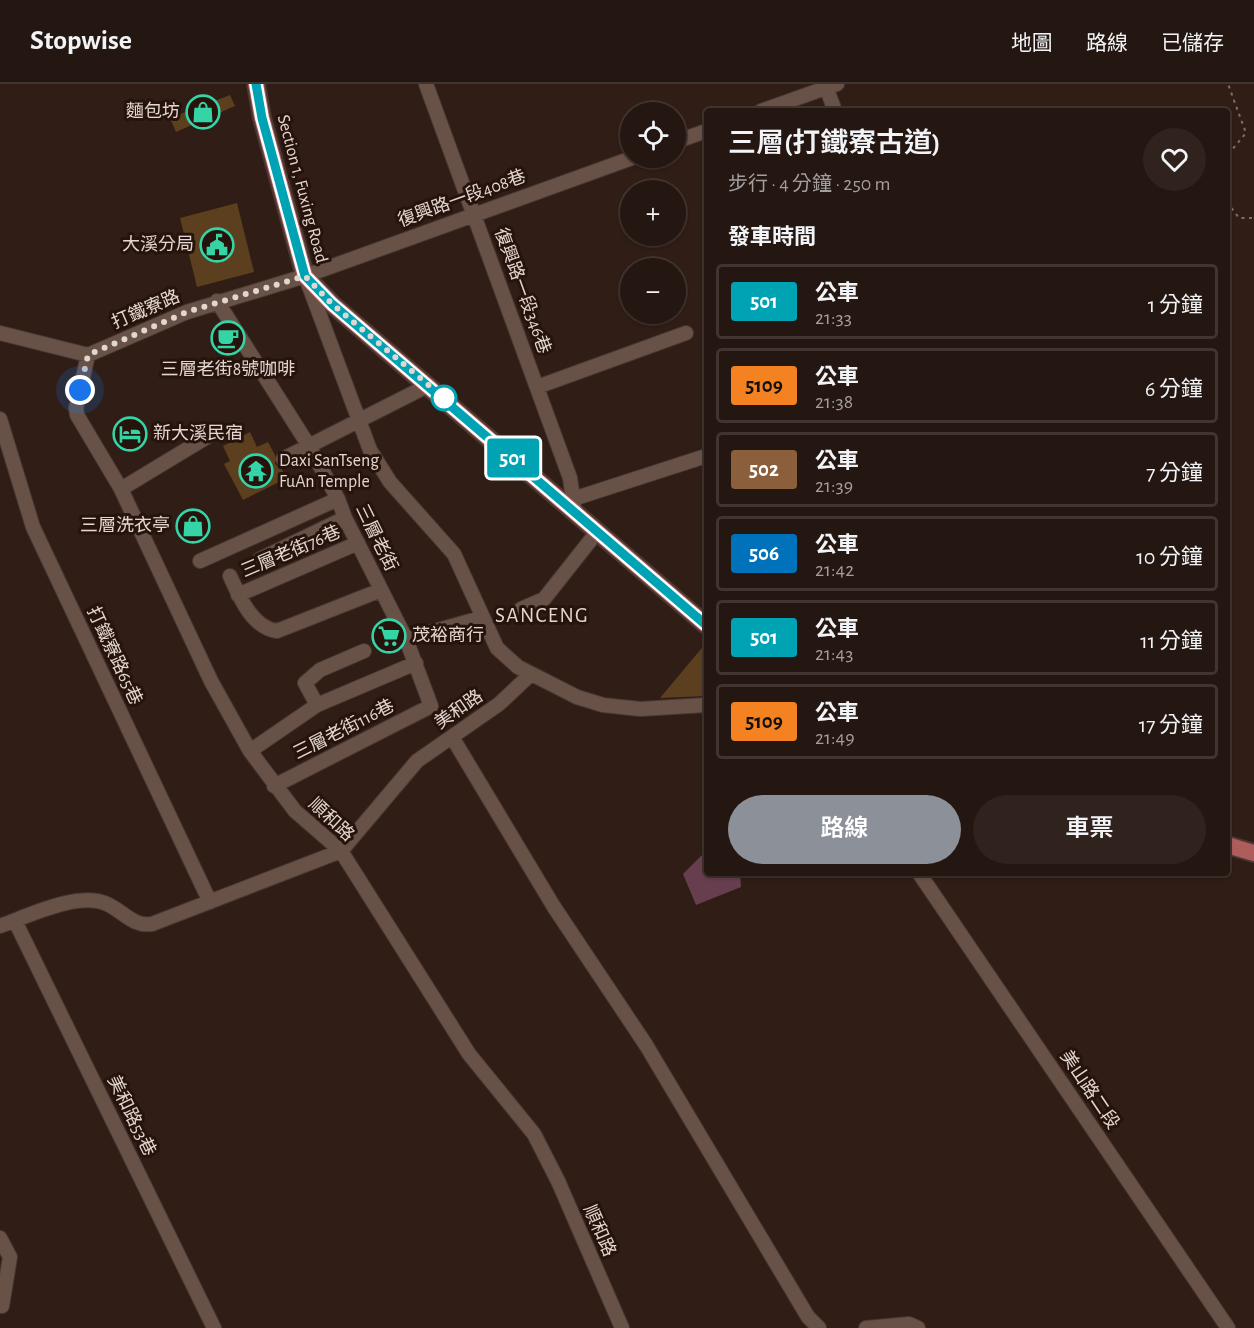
<!DOCTYPE html>
<html lang="zh-TW">
<meta charset="utf-8">
<style>
:root{--surface:#241610;--page:#30231e;--text:#f1f3f6;--muted:#a39f9f;--line:#413530;--accent:#8c9099}
body{margin:0;font-family:"Alegreya Sans","Noto Sans TC",sans-serif;background:var(--page);color:var(--text);height:100vh;display:flex;flex-direction:column;font-size:22px;white-space:nowrap}
*{box-sizing:border-box;margin:0}
p{font-size:20px;color:var(--muted)}
.icon{flex:none;width:33px;height:33px;fill:none;stroke:currentColor;stroke-width:2;stroke-linecap:round;stroke-linejoin:round}
.map{position:relative;flex:1;overflow:hidden}
.sheet{position:absolute;left:704px;top:24px;width:526px;height:768px;display:flex;flex-direction:column;background:var(--surface);border-radius:6px;box-shadow:0 2px 4px #0004,0 0 0 2px var(--line)}
.sheet>*{flex:none}
.badge{padding:0 12px;border-radius:4px;font-size:21px;line-height:39px}
.tools{position:absolute;left:620px;top:18px;display:grid;gap:12px}
.tools a{display:grid;place-items:center;width:66px;height:66px;border-radius:50%;background:var(--surface);box-shadow:0 2px 4px #0004,0 0 0 2px var(--line);font-size:30px}
.you{position:absolute;width:30px;height:30px;margin:-15px;border:4px solid #fff;border-radius:50%;background:#1a73e8;box-shadow:0 0 0 9px #1a73e833}
.map>.badge{position:absolute;translate:-50% -50%;box-shadow:0 0 0 3px #fff}
h2{padding:0 24px;font-size:22px;line-height:54px}
.round{display:grid;place-items:center;flex:none;width:63px;height:63px;border-radius:32px;background:var(--page)}
.summary{display:flex;align-items:center;justify-content:space-between;height:102px;padding:0 24px}
h1{font-size:28px;font-weight:600;line-height:45px}
.action{display:flex;gap:12px;margin-top:auto;padding:12px 24px}
.action a{flex:1;height:69px;border-radius:36px;background:var(--accent);color:#fff;font-size:24px;font-weight:600;line-height:69px;text-align:center}
.action a+a{background:var(--page);color:var(--text)}
ul{padding:0;list-style:none}
li{display:flex;align-items:center;gap:18px;height:75px;margin:0 12px 9px;padding:0 12px;border:3px solid var(--line);border-radius:6px}
li div{flex:1}
li b{display:block;font-size:22px}
li em{font-style:normal}
li .badge{min-width:66px;font-weight:700;text-align:center}
header{display:flex;align-items:center;gap:36px;box-sizing:border-box;height:84px;padding:0 30px;background:var(--surface);border-bottom:2px solid var(--line)}
header strong{font-size:28px}
nav{display:flex;gap:33px;margin-inline-start:auto;font-size:21px}
.map>svg:first-child{display:block}
.water{fill:#673e4e}
.building{fill:#5b3f1e}
.lines{fill:none;stroke-linecap:round;stroke-linejoin:round}
.minor-casing{stroke:#493833;stroke-width:16}
.major-casing{stroke:#493833;stroke-width:20}
.path{stroke:#806f68;stroke-width:2;stroke-dasharray:3 4.5;stroke-linecap:butt}
.minor{stroke:#685248;stroke-width:14}
.major{stroke:#af5c5c;stroke-width:16}
.line-casing{stroke:#fff;stroke-width:14}
.line{stroke:#00a3b4;stroke-width:9}
.walk{stroke:#e3d5cf;stroke-width:6;stroke-dasharray:0 10.8}
.stop-dot{fill:#fff;stroke:#00a3b4;stroke-width:3}
.labels{text-anchor:middle;dominant-baseline:central;stroke-width:6;stroke-linejoin:round;paint-order:stroke}
.poi-label{font-size:18px;fill:#e3d5cf;stroke:#26140c;text-anchor:end}
.street-label{font-size:18px;fill:#e3d5cf;stroke:#26140c}
.quarter-label{font-size:21px;letter-spacing:1.5px;fill:#e3d5cf;stroke:#26140c}
</style>
<header>
<strong>Stopwise</strong>
<nav><a>地圖</a><a>路線</a><a>已儲存</a></nav>
</header>
<div class="map">
<svg width="1254" height="1244" viewBox="0 0 1254 1244">
<rect width="100%" height="100%" fill="#301d15"/>
<!-- water -->
<path class="water" d="M706 767V789H740L741 803 696 821 683 790Z"/>
<!-- building -->
<path class="building" d="M230 11 235 22 176 48 170 34Z
M237 119 254 188 197 203 180 134Z
M130 336 144 351 128 361 117 349Z
M250 348 257 363 268 358 275 371V380L281 384 287 394 243 416 224 380 230 377 223 362Z
M195 432 203 446 191 454 185 438Z
M389 542 398 560 386 568 376 547Z
M706 559V612L660 614Z"/>
<g class="lines">
<!-- minor casing -->
<g class="minor-casing">
<path id="minor" d="M426 0 570 394 575 428
M825 0 835 27
M761 27 837 0
M675 58 706 47
M306 194 370 366 390 398 454 470 497 564 518 583 577 613 603 621 640 625 706 621
M217 217 309 362 338 415 345 434 406 555 431 622 274 702
M0 249 88 271 187 228 305 192 632 74
M88 271 76 324 77 331 121 405 211 597 250 667 295 727 341 767 469 970 534 1050 558 1097 622 1244
M537 303 686 249
M0 335 33 443 210 818
M283 375 429 301
M121 405 207 353
M573 415 706 372
M260 475 345 434
M200 477 338 415
M230 492C239 512 252 544 277 547L381 506
M238 511 358 459
M521 525 544 515 597 448
M406 555 481 534
M317 621 305 599 320 586 364 567
M452 653 554 823 646 961 808 1233 819 1244
M250 667 317 621 416 579
M919 789 1228 1244
M15 837 214 1244
M0 842C28 832 78 807 107 820 123 827 133 843 152 840L341 767 417 677 499 620 531 590
M0 1154 10 1173 2 1222
M866 1244 909 1240 918 1244"/>
</g>
<!-- major casing -->
<g class="major-casing">
<path id="major" d="M256 0 262 34 305 192 332 220 706 541
M1227 761 1254 769"/>
</g>
<!-- path -->
<path class="path" d="M1227 68 1231 67 1246 49 1228 0
M1227 118 1239 134H1254"/>
<!-- minor -->
<use href="#minor" class="minor"/>
<!-- major -->
<use href="#major" class="major"/>
</g>
<g class="lines">
<!-- line casing -->
<g class="line-casing">
<path id="line" d="M256 0 262 34 305 192 332 220 706 541"/>
</g>
<!-- line -->
<use href="#line" class="line"/>
<!-- walk -->
<path class="walk" d="M80 306 88 271 187 228 305 192 332 220 444 314"/>
</g>
<!-- icons -->
<defs>
<g id="shop-ring" transform="scale(1.725)"><circle r="9.5" fill="#26140c" stroke="#35d4a7" stroke-width="1.5"/><path d="M-5-2.5h2.3a2.7 3.5 0 0 1 5.4 0H5L5.5 6h-11ZM-1.5-2.5h3a1.5 2.3 0 0 0-3 0Z" fill="#35d4a7"/></g>
<g id="civic-ring" transform="scale(1.725)"><circle r="9.5" fill="#26140c" stroke="#35d4a7" stroke-width="1.5"/><path d="M-.6-6.5H3V-4.5H.6V-3L4-1V1h2V6H-6V1h2V-1L-.6-3ZM-1.2 2.5V6h2.4V2.5Z" fill="#35d4a7"/></g>
<g id="cafe-ring" transform="scale(1.725)"><circle r="9.5" fill="#26140c" stroke="#35d4a7" stroke-width="1.5"/><path d="M-5.5-4.5H6V0H3Q3 3.5 0 3.5H-2.5Q-5.5 3.5-5.5 0ZM3-3.2v2h1.7v-2ZM-6 4.5H4V6H-6Z" fill="#35d4a7"/></g>
<g id="hotel-ring" transform="scale(1.725)"><circle r="9.5" fill="#26140c" stroke="#35d4a7" stroke-width="1.5"/><path d="M-6-4.5h1.5V1H6V5H4.5V3h-9V5H-6ZM-4 0a1.8 1.8 0 1 1 3.6 0ZM.5 0V-2.5h3Q6-2.5 6 0Z" fill="#35d4a7"/></g>
<g id="temple-ring" transform="scale(1.725)"><circle r="9.5" fill="#26140c" stroke="#35d4a7" stroke-width="1.5"/><path d="M0-6L5-2H3V0L6.5 2.5H4V6H1.5V3h-3V6H-4V2.5H-6.5L-3 0V-2H-5Z" fill="#35d4a7"/></g>
<g id="supermarket-ring" transform="scale(1.725)"><circle r="9.5" fill="#26140c" stroke="#35d4a7" stroke-width="1.5"/><path d="M-6-5.5h2.5l.6 2H6L4.5 2H-2.5L-4.4-4H-6ZM-1.5 3.2a1.3 1.3 0 1 0 .1 0ZM3 3.2a1.3 1.3 0 1 0 .1 0Z" fill="#35d4a7"/></g>
</defs>
<g fill-rule="evenodd">
<use href="#shop-ring" x="203" y="28"/>
<use href="#civic-ring" x="217" y="161"/>
<use href="#cafe-ring" x="228" y="254"/>
<use href="#hotel-ring" x="130" y="350"/>
<use href="#temple-ring" x="256" y="387"/>
<use href="#shop-ring" x="193" y="442"/>
<use href="#supermarket-ring" x="389" y="552"/>
</g>
<!-- markers -->
<circle class="stop-dot" cx="444" cy="314" r="12"/>
<g class="labels">
<!-- poi labels -->
<g class="poi-label">
<text x="180" y="28">麵包坊</text>
<text x="194" y="161">大溪分局</text>
<text x="228" y="286" text-anchor="middle">三層老街8號咖啡</text>
<text x="153" y="350" text-anchor="start">新大溪民宿</text>
<text x="279" y="377" text-anchor="start">Daxi SanTseng<tspan x="279" dy="21">FuAn Temple</tspan></text>
<text x="170" y="442">三層洗衣亭</text>
<text x="412" y="552" text-anchor="start">茂裕商行</text>
</g>
<!-- street labels -->
<g class="street-label">
<text transform="translate(302 105) rotate(75)">Section 1, Fuxing Road</text>
<text transform="translate(462 115) rotate(-20)">復興路一段408巷</text>
<text transform="translate(522 207) rotate(70)">復興路一段346巷</text>
<text transform="translate(146 226) rotate(-23)">打鐵寮路</text>
<text transform="translate(376 454) rotate(64)">三層老街</text>
<text transform="translate(291 468) rotate(-23)">三層老街76巷</text>
<text transform="translate(114 572) rotate(65)">打鐵寮路65巷</text>
<text transform="translate(459 626) rotate(-35)">美和路</text>
<text transform="translate(344 646) rotate(-27)">三層老街116巷</text>
<text transform="translate(331 736) rotate(43)">順和路</text>
<text transform="translate(1089 1006) rotate(56)">美山路二段</text>
<text transform="translate(131 1032) rotate(64)">美和路53巷</text>
<text transform="translate(599 1147) rotate(66)">順和路</text>
</g>
<!-- quarter labels -->
<g class="quarter-label">
<text x="542" y="531">SANCENG</text>
</g>
</g>
</svg>
<div class="tools">
<a><svg class="icon" aria-label="locate" viewBox="0 0 24 24"><circle cx="12" cy="12" r="6"/><path d="M12 2v4M12 18v4M2 12h4M18 12h4"/></svg></a>
<a>+</a>
<a>−</a>
</div>
<div class="you" style="left:80px;top:306px"></div>
<b class="badge" style="left:513px;top:374px;background:#00a3b4;color:#fff">501</b>
<section class="sheet">
<div class="summary"><div><h1>三層(打鐵寮古道)</h1><p>步行 · 4 分鐘 · 250 m</p></div><a class="round"><svg class="icon" aria-label="heart" viewBox="0 0 24 24"><path d="M12 20l-8-8c-3-5 5-10 8-4 3-6 11-1 8 4z"/></svg></a></div>
<h2>發車時間</h2>
<ul>
<li><span class="badge" style="background:#00a3b4;color:#fff">501</span><div><b>公車</b><p>21:33</p></div><em>1 分鐘</em></li>
<li><span class="badge" style="background:#f58220;color:#111">5109</span><div><b>公車</b><p>21:38</p></div><em>6 分鐘</em></li>
<li><span class="badge" style="background:#8b5e3c;color:#fff">502</span><div><b>公車</b><p>21:39</p></div><em>7 分鐘</em></li>
<li><span class="badge" style="background:#0072bc;color:#fff">506</span><div><b>公車</b><p>21:42</p></div><em>10 分鐘</em></li>
<li><span class="badge" style="background:#00a3b4;color:#fff">501</span><div><b>公車</b><p>21:43</p></div><em>11 分鐘</em></li>
<li><span class="badge" style="background:#f58220;color:#111">5109</span><div><b>公車</b><p>21:49</p></div><em>17 分鐘</em></li>
</ul>
<div class="action"><a>路線</a><a>車票</a></div>
</section>
</div>
